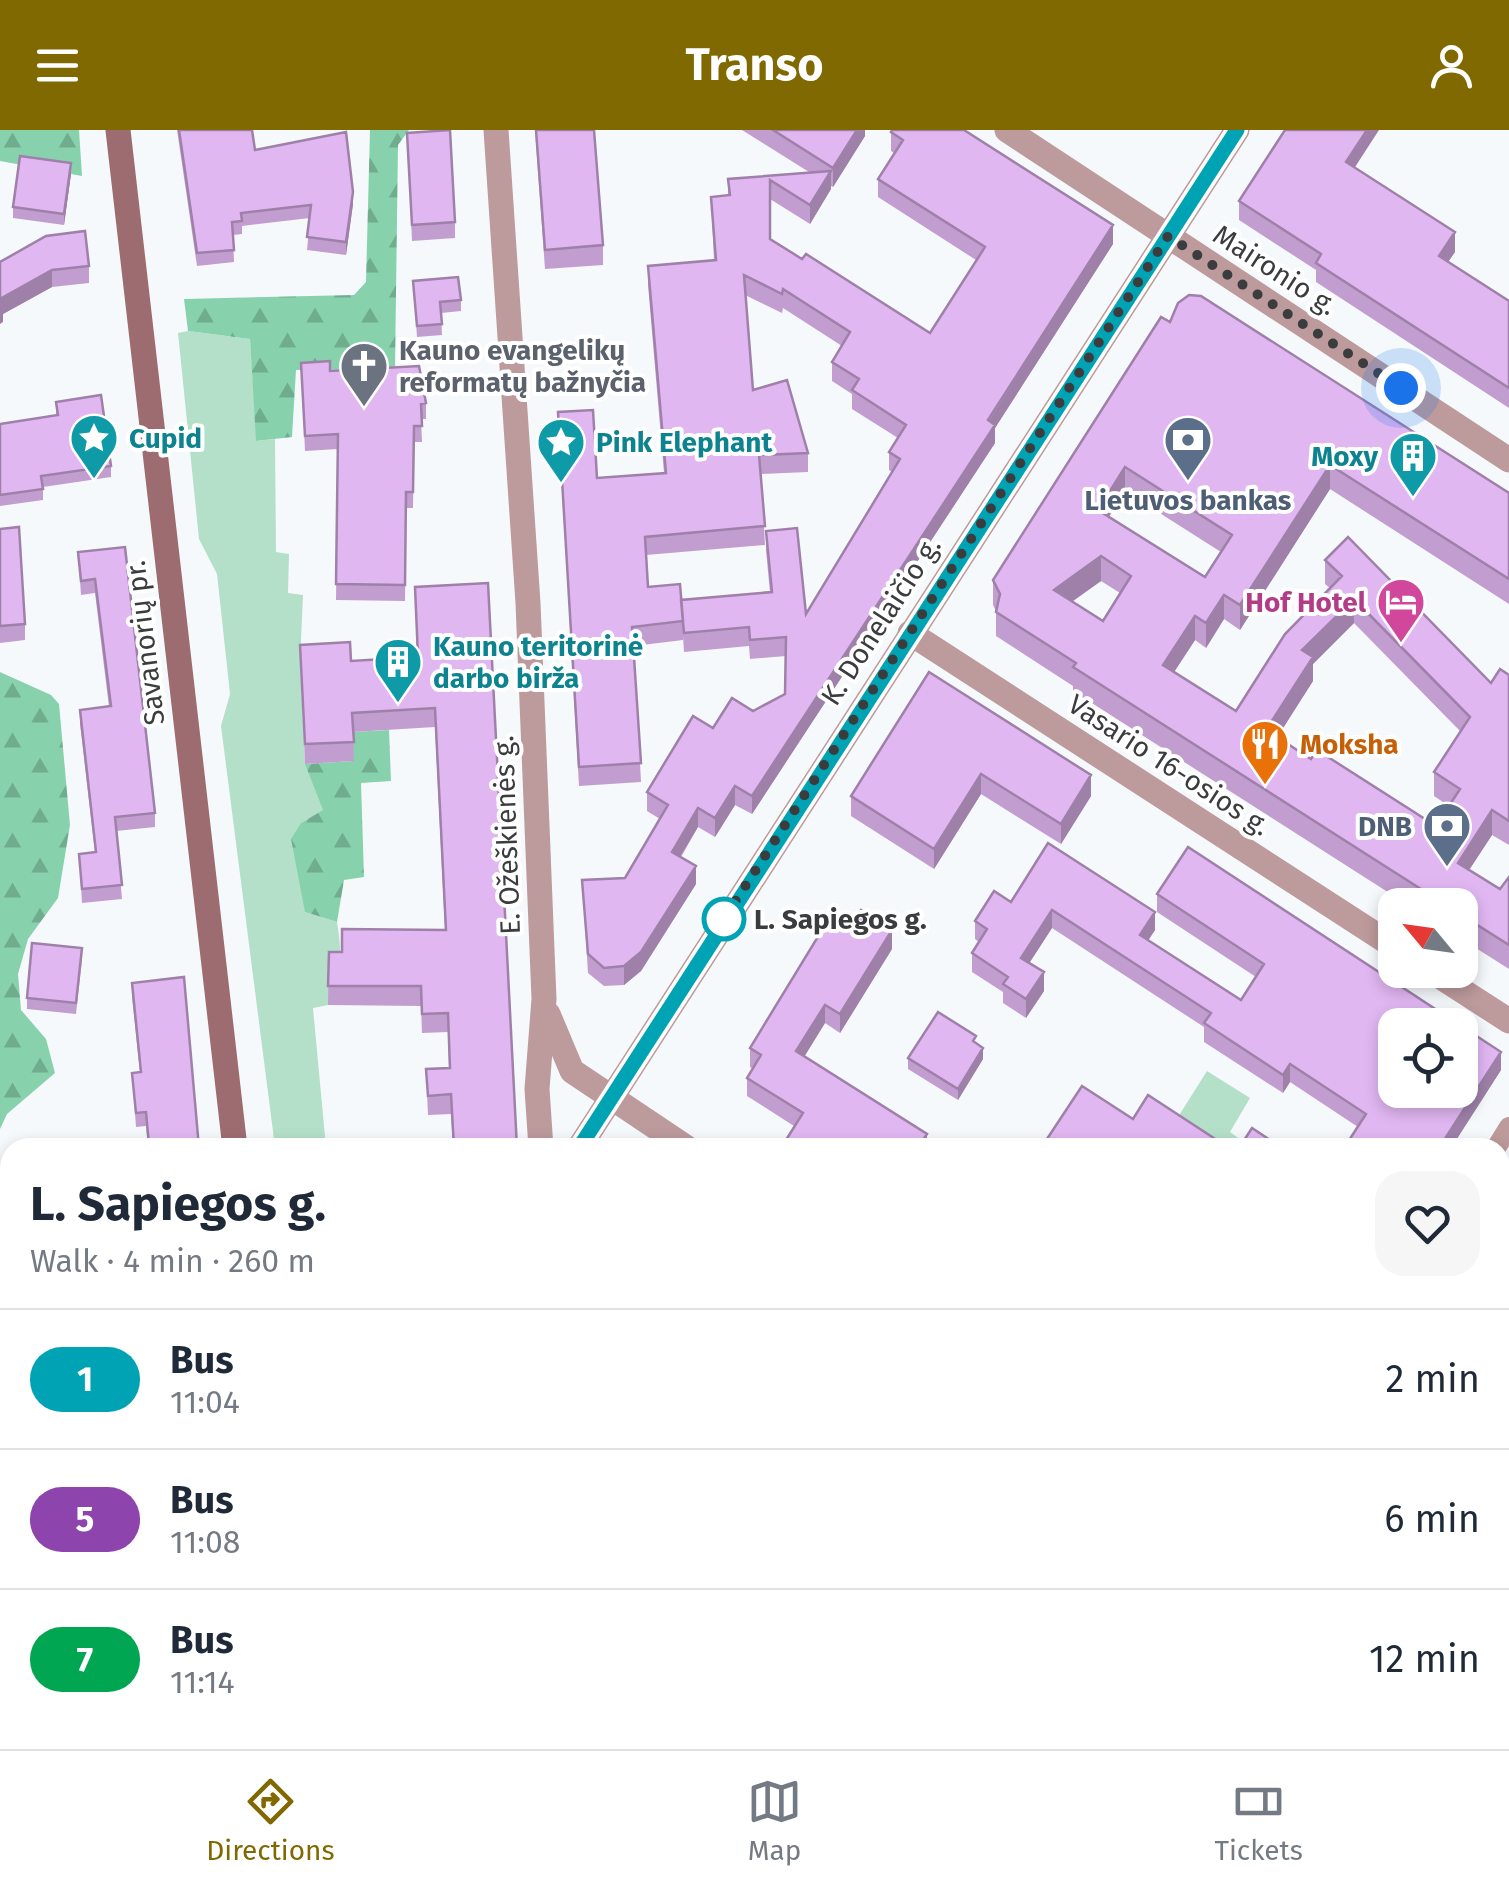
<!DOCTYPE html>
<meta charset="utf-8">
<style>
:root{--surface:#fff;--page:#f6f6f7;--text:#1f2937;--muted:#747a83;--line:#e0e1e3;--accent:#806901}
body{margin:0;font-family:"Fira Sans",sans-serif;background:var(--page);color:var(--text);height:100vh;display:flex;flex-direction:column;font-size:38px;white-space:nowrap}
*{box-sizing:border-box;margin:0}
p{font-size:32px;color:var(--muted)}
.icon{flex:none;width:55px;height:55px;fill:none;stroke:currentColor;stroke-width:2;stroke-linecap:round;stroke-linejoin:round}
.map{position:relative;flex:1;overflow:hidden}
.panel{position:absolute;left:0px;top:1008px;width:1510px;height:612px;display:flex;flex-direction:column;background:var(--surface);border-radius:30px 30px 0 0;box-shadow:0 5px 15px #0003}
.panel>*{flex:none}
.badge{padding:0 20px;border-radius:32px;font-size:35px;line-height:65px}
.needle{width:65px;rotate:299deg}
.controls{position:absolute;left:1378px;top:758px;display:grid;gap:20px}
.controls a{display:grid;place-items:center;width:100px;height:100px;border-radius:20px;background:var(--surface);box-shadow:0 5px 15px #0003;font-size:50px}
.you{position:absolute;width:50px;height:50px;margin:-25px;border:8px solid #fff;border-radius:50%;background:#1a73e8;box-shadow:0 0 0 15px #1a73e833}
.map>.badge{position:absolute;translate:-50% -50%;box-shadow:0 0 0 5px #fff}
.round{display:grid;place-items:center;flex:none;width:105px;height:105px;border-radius:30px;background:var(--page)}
.head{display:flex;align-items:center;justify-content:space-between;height:170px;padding:0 30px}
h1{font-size:48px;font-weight:700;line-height:75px}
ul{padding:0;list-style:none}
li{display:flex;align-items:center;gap:30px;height:140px;padding:0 30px;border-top:2px solid var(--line)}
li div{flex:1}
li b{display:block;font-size:38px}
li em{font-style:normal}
li .badge{min-width:110px;font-weight:700;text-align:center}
header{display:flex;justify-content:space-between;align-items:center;height:130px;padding:0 30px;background:var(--accent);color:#fff;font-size:45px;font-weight:700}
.tabs{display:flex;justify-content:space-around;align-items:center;height:140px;border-top:2px solid var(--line);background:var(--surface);font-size:28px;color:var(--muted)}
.tabs a{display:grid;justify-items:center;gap:5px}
.tabs .selected{color:var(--accent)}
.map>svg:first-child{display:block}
.green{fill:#b4e0c9}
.forest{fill:url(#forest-firs)}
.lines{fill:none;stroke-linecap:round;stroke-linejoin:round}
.pedestrian{stroke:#bd9a9c;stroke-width:20}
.minor{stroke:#bd9a9c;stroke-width:25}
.tertiary{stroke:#bd9a9c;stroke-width:25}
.secondary{stroke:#9d6c70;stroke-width:25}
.wall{fill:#c29dd0;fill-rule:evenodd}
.shaded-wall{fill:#9e80a9}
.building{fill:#e1b7f2;stroke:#9e80a9;stroke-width:2.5;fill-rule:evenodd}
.line-casing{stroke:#fff;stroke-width:22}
.line{stroke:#00a3b4;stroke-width:15}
.walk{stroke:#3b3c3e;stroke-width:10;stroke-dasharray:0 18}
.stop-dot{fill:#fff;stroke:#00a3b4;stroke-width:5}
.labels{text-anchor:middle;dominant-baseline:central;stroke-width:8;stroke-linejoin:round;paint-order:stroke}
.street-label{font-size:28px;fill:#3b3c3e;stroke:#fff}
.worship-label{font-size:28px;font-weight:bold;fill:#5b616d;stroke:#fff;text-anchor:start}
.culture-label{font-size:28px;font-weight:bold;fill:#0d838f;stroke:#fff;text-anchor:start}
.service-label{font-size:28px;font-weight:bold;fill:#4e5e75;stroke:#fff}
.hotel-label{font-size:28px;font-weight:bold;fill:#b23c85;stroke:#fff;text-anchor:end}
.food-label{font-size:28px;font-weight:bold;fill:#c56008;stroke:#fff;text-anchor:start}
.stop-label{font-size:28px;font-weight:bold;fill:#3b3c3e;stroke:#fff;text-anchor:start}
</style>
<header><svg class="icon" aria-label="menu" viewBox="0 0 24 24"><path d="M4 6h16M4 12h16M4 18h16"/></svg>Transo<svg class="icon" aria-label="person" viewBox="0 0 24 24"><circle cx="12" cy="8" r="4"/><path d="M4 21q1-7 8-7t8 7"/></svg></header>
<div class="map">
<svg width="1509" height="1619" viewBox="0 0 1509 1619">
<defs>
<pattern id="forest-firs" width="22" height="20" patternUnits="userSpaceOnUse" patternTransform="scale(2.5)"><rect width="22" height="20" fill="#87d2ad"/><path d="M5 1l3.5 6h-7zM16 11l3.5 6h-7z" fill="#70ac8e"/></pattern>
</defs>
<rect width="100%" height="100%" fill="#f6f9fc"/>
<!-- green -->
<path class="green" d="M188 201 250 209 257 311 275 309 276 422 289 424 288 463 303 465 300 534 305 633 324 680 301 693 305 782 337 792C343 825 340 844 328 875L313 878 326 1017H275L221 596 230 564 217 444 199 409 178 203Z
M1207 941 1250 968 1230 1002 1251 1017H1201L1171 998Z"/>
<!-- forest -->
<path class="forest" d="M0 0H79L82 46 0 31Z
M370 0H409L398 15 395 239 296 240 292 307 256 311 250 209 188 201 184 169 354 165 366 152Z
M0 542 51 565 59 574 70 695 58 768 28 809 18 844 21 880 46 909 55 943 7 984 0 999Z
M389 600 391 651 361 653 364 747 344 750 337 792 305 782 291 709 301 693 323 680 305 634 353 631 352 602Z
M0 1156 10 1161V1610H281L282 1619H0Z
M1509 1358V1619H1270L1256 1610H1500V1364Z"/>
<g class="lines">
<!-- pedestrian -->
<path class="pedestrian" d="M1496 1018 1509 997
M1500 1078 1509 1064
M1500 1151 1509 1137
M1106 1619 1111 1610
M1149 1619 1155 1610
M1196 1619 1202 1610"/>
<!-- minor -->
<path class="minor" d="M496 0 528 473 544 869 537 959 541 1018
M1007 0 1509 330
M910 503 1395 817
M1430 840 1509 891
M548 884 572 941 687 1018"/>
<!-- tertiary -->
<path class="tertiary" d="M579 1018 1237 0
M594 1610 595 1619"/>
<!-- secondary -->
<path class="secondary" d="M118 0 235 1018
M305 1610 307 1619"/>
</g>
<!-- wall -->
<path class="wall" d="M177 0H252L255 20 353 74 346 125 307 120 310 88 242 96V104L233 105 234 132 197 136Z
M535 0H594L603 115V135L545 139Z
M742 0H865V6L833 57 831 56V59L810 94 770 69V109L802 129 930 203 976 130 878 67V49L894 23 891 21V2L1113 114 995 298V313L752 684 735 675 715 707 698 697 681 727 696 754 641 841 624 855 604 856 588 843 582 750 625 748 660 689 647 681V662L713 598 753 581 785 564 786 526 750 529 749 516 684 522 683 506V510L634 516 641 652 579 656 558 282 597 348 664 343 648 155V136L714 131 711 67 728 65V49L809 42ZM745 165 782 183 783 178 842 216 832 232V251L852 264V279L898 308 889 322V340L892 342 806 484 766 401V420L770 463 681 473 648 457 646 425 765 415 761 344 808 342V323L753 260Z
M407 3 455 92V108L412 111Z
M1355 37 1455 122 1448 132 1509 171V278L1316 152V140L1239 90V71Z
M71 44 64 95 13 88V77Z
M0 132 89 136V153L52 157 3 184V192Z
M413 151 461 170V181L441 183 442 205 417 207Z
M1170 192 1509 363V474L1330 359 1240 500 1224 489 1206 518 1195 510 1174 542 1236 581 1330 458 1325 454V430L1491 553 1509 545V715L1492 705 1469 740 1500 759 1509 747V839L1460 808V775H1408L1073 561V556L996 506V481L993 475V450ZM1125 361 1221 422 1205 447 1109 387ZM1101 451 1120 463 1103 491 1072 472ZM1354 493 1460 601 1434 642V666L1449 676 1436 696 1311 629 1277 607 1313 551V534Z
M301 233 426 273V289H421L422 312H414L413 378H406L405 471 336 470 338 319 305 321Z
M56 272 111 336V347L43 357V370L0 376V294L56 285Z
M0 399 25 494V510L0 513Z
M125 417 155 683V697L116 701 122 769 82 773 79 724 95 722 80 594V580L109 577 95 463 81 465 78 422Z
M415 457 517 1018H453L451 984 428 985 426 939 449 938 448 902 422 903 421 876 328 875 329 822H342L445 800 435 597 353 602 354 631 305 634 300 515 351 531 417 527Z
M929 542 1091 666 1061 714 981 664 934 739 851 686V666Z
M1157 764 1501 940 1451 1018H1344L1358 997 1290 952 1283 963 1204 912V897L1052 798 1029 833 1044 861 1026 888 1003 873V862L972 842V823L979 812 975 809V791L1011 772 1155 800 1148 810 1241 870 1256 847 1157 782Z
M892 819 840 903 825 893 804 927 927 1018H786V1010L794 996 747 966V948L753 939 750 937V918Z
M82 829 76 884 27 879V868Z
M132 853 199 1018H148L146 996 136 997 132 943 140 942 132 867Z
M908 928 983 929 958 970 908 939Z
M1509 1166V1311L1500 1305V1180Z"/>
<!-- shaded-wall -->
<path class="shaded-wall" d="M857 0H865V6L833 57V38Z
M1367 0H1379L1346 51V32Z
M71 33V44L64 95V84Z
M831 41V59L810 94V75Z
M353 62V74L346 125V112Z
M1113 95V114L995 298V313L752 684V666Z
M1455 102V122L1439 145V126Z
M52 140V157L3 184V192L0 194V169Z
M1330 335V359L1240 500V475Z
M1125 337V361L1098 404V380Z
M1101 426V451L1054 484V460Z
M1224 465V489L1206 518V493Z
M1354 469V493L1313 534V551L1266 625V600L1302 520Z
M1195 486V510L1163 559V535Z
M981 644V664L934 739V719Z
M1091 645V666L1061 714V694Z
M735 656V675L715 707V688Z
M698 678V697L672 740V722Z
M1492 680V705L1458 757V733Z
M696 736V754L641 841 624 855V836Z
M1052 780V798L1021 846V828Z
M1155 782V800L1140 823V805Z
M892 800V819L840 903V884Z
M1044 842V861L1026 888V869Z
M825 875V893L796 940V921Z
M983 918V929L958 970V959Z
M1501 922V940L1451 1018H1439Z
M1290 934V952L1283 963V945Z
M927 1004V1018H918Z
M1053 1610H1066L1061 1619H1047Z"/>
<!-- building -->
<path class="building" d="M179 0H252L255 20 346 2 353 62 346 112 307 107 311 75 241 83 242 91 232 92 234 120 197 123Z
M450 0 455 92 412 95 407 3Z
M536 0H594L603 115 545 120Z
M773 0H857L833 38Z
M892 0H964L1113 95 988 290 995 295 752 666 735 656 715 688 698 678 672 722 696 736 641 822 624 836 604 838 588 824 582 750 625 748 668 675 647 662 693 586 713 598 732 568 753 581 785 564 786 507 750 510 749 497 684 503 681 470 772 462 766 401 797 398 806 484 900 329 889 322 906 295 852 260 859 249 832 232 850 202 783 159 782 164 744 145 753 260 787 250 808 323 759 325 765 396 645 407 648 457 680 454 683 491 632 497 641 633 579 637 558 282 593 280 597 348 666 343 648 136 716 130 711 67 730 65 728 49 831 41 810 75 770 50V109L802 129 806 124 930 203 985 117 878 49 903 10 891 2Z
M1285 0H1367L1346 32 1455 102 1439 126 1509 171V258L1316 133 1321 124 1239 71Z
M20 26 71 33 64 84 13 77Z
M85 101 89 136 52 140 0 169 3 175 0 177V132L46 106Z
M458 147 461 170 440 172 442 194 417 196 413 151Z
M1189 165 1201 166 1509 363V449L1330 335 1240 475 1224 465 1206 493 1195 486 1163 535 1236 581 1285 504 1342 446 1325 430 1348 407 1491 553 1500 539 1509 545V691L1492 680 1458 733 1500 759 1509 747V815L1460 784V775H1446L1073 537 1076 533 996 482 1000 464 993 450 1161 187 1170 192 1178 173ZM1125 337 1232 405 1205 447 1098 380ZM1101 426 1131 446 1103 491 1054 460ZM1354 469 1470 587 1434 642 1460 659 1436 696 1317 620 1311 629 1266 600 1313 527 1302 520Z
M330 231V241L419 236 426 273 421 274 422 296H414L413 362H406L405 455 336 454 338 304 305 306 301 233Z
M101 265 111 336 41 346 43 359 0 365V294L58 285 56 272Z
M19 397 25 494 0 496V399Z
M125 417 155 683 115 687 122 755 82 759 79 724 96 722 80 580 111 576 95 449 81 451 78 422Z
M488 453 517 1018H454L451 964 428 966 426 939 450 938 448 883 422 884 421 856H328L329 822H342V799L446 800 435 578 352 583 354 612 305 614 300 515 350 512 351 531 418 527 415 457Z
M929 542 1091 645 1061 694 981 644 934 719 851 666Z
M1048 713 1155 782 1140 805 1241 870 1264 834 1157 764 1188 717 1501 922 1439 1018H1344L1366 984 1290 934 1283 945 1204 893 1211 883 1052 780 1021 828 1044 842 1026 869 1003 854 1008 847 972 823 987 799 975 791 994 761 1011 772ZM1395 895H1460V960H1395Z
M861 780 892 800 840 884 825 875 796 921 927 1004 918 1018H798L786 1010 803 983 747 948 761 925 750 918 833 782 852 794Z
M32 813 82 818 76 873 27 868Z
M184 847 199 1018H172V1013L149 1015 146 982 136 983 132 943 141 942 132 853Z
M938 882 976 906 973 911 983 918 958 959 908 928Z
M1082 956 1133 989 1148 965 1229 1018H1041Z
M1252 998 1282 1018H1239Z
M1509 1166V1292L1500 1286V1180Z
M441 1610H529L530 1619H442Z
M641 1610H751L754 1613 757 1610H930L940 1617 945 1610H1053L1047 1619H642Z"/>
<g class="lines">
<!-- line casing -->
<g class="line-casing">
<path id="line" d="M579 1018 1237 0"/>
</g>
<!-- line -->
<use href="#line" class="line"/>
<!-- walk -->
<path class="walk" d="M724 789 720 795 1168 106 1401 258"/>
</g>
<!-- icons -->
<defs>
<g id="church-pin" transform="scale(2.5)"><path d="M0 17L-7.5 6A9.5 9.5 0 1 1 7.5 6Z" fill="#6b7280" stroke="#fff"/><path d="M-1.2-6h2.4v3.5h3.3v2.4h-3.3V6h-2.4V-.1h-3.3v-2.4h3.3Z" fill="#fff"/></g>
<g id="sight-pin" transform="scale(2.5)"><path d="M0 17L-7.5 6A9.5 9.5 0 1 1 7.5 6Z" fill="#0f9aa8" stroke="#fff"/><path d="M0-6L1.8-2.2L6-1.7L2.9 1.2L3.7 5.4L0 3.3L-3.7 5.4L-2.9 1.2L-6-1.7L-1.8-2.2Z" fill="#fff"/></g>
<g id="bank-pin" transform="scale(2.5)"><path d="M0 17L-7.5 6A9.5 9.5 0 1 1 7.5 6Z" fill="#5c6f8a" stroke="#fff"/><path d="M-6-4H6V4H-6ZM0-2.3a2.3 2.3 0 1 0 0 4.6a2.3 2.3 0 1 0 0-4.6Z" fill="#fff"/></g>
<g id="building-pin" transform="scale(2.5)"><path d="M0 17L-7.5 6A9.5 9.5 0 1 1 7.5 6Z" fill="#0f9aa8" stroke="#fff"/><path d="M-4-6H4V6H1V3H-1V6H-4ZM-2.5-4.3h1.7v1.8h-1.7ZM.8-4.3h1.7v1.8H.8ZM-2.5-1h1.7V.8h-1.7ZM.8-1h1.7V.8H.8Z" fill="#fff"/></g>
<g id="hotel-pin" transform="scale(2.5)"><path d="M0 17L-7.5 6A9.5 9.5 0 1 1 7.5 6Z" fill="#d1479c" stroke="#fff"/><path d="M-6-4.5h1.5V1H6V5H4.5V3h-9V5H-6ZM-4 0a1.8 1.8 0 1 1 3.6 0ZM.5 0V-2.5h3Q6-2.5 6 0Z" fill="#fff"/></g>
<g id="restaurant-pin" transform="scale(2.5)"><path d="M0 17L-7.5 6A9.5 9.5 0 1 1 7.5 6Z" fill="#e8710a" stroke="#fff"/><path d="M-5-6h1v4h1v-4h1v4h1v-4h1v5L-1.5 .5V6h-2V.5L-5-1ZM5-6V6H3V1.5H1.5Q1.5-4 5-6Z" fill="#fff"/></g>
</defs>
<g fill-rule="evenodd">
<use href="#church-pin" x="364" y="236"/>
<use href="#sight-pin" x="94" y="308"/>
<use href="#bank-pin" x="1188" y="310"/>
<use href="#sight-pin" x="561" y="312"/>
<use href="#building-pin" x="1413" y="326"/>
<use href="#hotel-pin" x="1401" y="472"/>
<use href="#building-pin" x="398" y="532"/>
<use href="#restaurant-pin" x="1265" y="614"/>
<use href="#bank-pin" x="1447" y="696"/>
</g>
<!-- markers -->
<circle class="stop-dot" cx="724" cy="789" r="20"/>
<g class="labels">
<!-- street labels -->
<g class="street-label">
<text transform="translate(1275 140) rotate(33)">Maironio g.</text>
<text transform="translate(881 491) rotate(-57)">K. Donelaičio g.</text>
<text transform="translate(145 513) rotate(-97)">Savanorių pr.</text>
<text transform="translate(1169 635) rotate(33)">Vasario 16-osios g.</text>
<text transform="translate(507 705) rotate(-92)">E. Ožeškienės g.</text>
</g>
<!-- worship labels -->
<g class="worship-label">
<text x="399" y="220">Kauno evangelikų<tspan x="399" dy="32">reformatų bažnyčia</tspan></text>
</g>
<!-- culture labels -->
<g class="culture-label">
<text x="129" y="308">Cupid</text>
<text x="596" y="312">Pink Elephant</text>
<text x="1378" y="326" text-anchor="end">Moxy</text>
<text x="433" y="516">Kauno teritorinė<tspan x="433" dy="32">darbo birža</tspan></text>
</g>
<!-- service labels -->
<g class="service-label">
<text x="1188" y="370">Lietuvos bankas</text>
<text x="1412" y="696" text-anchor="end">DNB</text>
</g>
<!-- hotel labels -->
<g class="hotel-label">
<text x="1366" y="472">Hof Hotel</text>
</g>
<!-- food labels -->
<g class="food-label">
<text x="1300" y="614">Moksha</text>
</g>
<!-- stop labels -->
<g class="stop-label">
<text x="754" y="789">L. Sapiegos g.</text>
</g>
</g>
</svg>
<div class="controls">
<a><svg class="needle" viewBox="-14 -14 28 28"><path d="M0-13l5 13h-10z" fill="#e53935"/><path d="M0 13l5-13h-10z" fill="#747a83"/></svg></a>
<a><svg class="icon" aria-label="locate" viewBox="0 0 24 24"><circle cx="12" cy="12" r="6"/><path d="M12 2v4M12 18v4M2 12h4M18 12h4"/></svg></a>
</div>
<div class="you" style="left:1401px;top:258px"></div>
<section class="panel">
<div class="head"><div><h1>L. Sapiegos g.</h1><p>Walk · 4 min · 260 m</p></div><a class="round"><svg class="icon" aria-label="heart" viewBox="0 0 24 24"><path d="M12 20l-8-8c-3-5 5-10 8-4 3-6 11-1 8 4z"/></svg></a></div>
<ul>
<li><span class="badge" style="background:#00a3b4;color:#fff">1</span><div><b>Bus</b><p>11:04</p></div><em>2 min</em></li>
<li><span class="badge" style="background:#8e44ad;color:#fff">5</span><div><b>Bus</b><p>11:08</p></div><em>6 min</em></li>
<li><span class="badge" style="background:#00a651;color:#fff">7</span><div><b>Bus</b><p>11:14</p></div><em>12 min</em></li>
</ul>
</section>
</div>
<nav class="tabs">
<a class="selected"><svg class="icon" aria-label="directions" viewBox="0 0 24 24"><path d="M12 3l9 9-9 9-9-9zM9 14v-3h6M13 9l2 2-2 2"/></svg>Directions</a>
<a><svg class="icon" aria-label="map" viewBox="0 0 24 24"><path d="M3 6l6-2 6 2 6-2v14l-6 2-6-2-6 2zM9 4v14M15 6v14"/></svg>Map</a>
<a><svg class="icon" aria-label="tickets" viewBox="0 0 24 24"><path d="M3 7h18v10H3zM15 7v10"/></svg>Tickets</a>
</nav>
